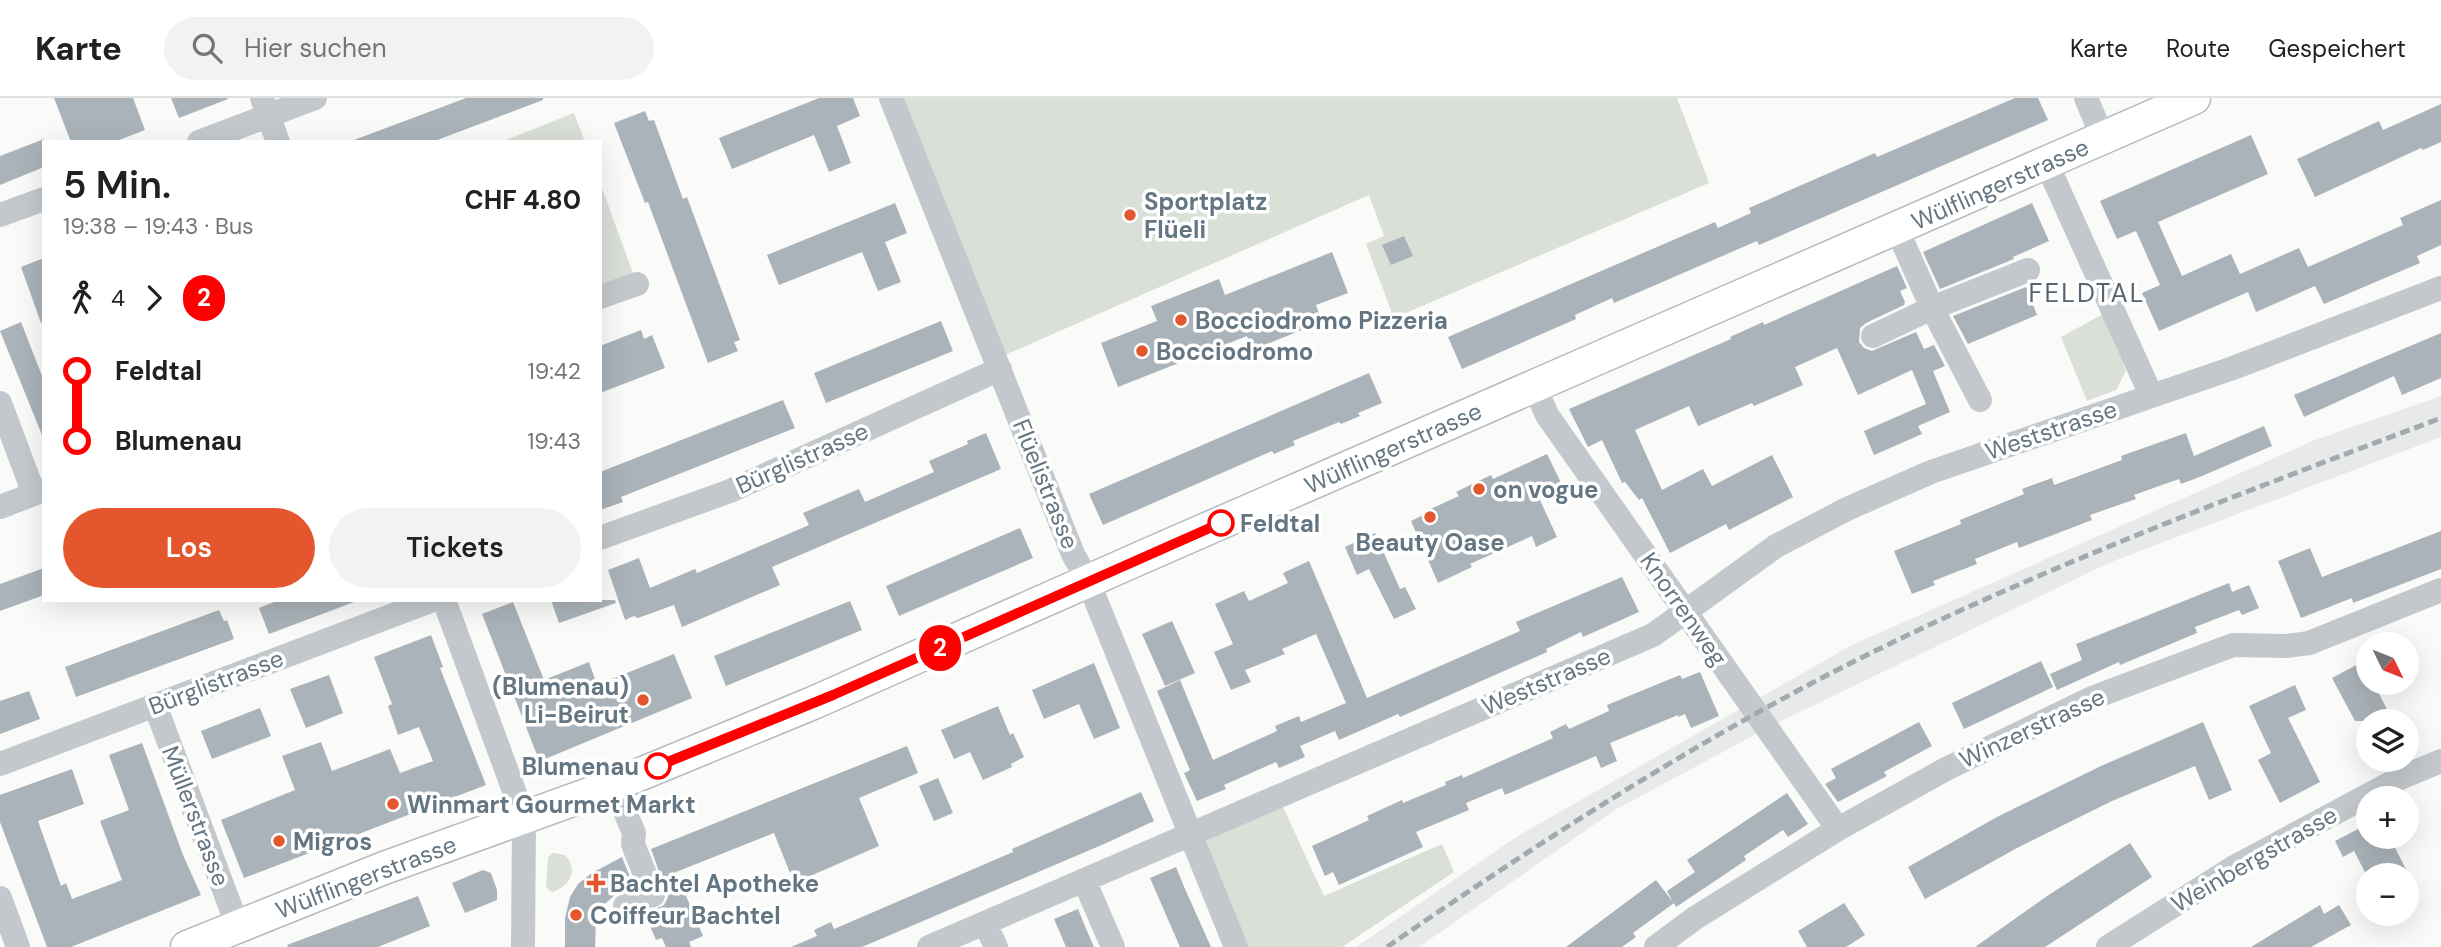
<!DOCTYPE html>
<html lang="de">
<meta charset="utf-8">
<style>
:root{--surface:#fff;--page:#f2f2f2;--text:#202124;--muted:#757577;--line:#e0e0e0;--accent:#e4572e}
body{margin:0;font-family:"DM Sans",sans-serif;background:var(--page);color:var(--text);height:100vh;display:flex;flex-direction:column;font-size:26px;white-space:nowrap}
*{box-sizing:border-box;margin:0}
p{font-size:23px;color:var(--muted)}
.icon{flex:none;width:38px;height:38px;fill:none;stroke:currentColor;stroke-width:2;stroke-linecap:round;stroke-linejoin:round}
.map{position:relative;flex:1;overflow:hidden}
.panel{position:absolute;left:42px;top:42px;width:560px;height:462px;display:flex;flex-direction:column;background:var(--surface);border-radius:0px;box-shadow:0 7px 28px #0002}
.panel>*{flex:none}
.badge{padding:0 14px;border-radius:23px;font-size:24px;line-height:46px}
.needle{width:46px;rotate:133deg}
.buttons{position:absolute;left:2356px;top:534px;display:grid;gap:14px}
.buttons a{display:grid;place-items:center;width:63px;height:63px;border-radius:50%;background:var(--surface);box-shadow:0 7px 28px #0002;font-size:35px}
.map>.badge{position:absolute;translate:-50% -50%;box-shadow:0 0 0 4px #fff}
.legs{display:flex;align-items:center;gap:10px;height:77px;padding:0 21px;font-size:23px}
.legs p{margin-inline-start:auto}
.head{display:flex;align-items:center;justify-content:space-between;height:119px;padding:0 21px}
h1{font-size:38px;font-weight:600;line-height:52px}
.primary-button{display:flex;gap:14px;margin-top:auto;padding:14px 21px}
.primary-button a{flex:1;height:80px;border-radius:42px;background:var(--accent);color:#fff;font-size:28px;font-weight:600;line-height:80px;text-align:center}
.primary-button a+a{background:var(--page);color:var(--text)}
ul{padding:0 21px;list-style:none}
li{display:flex;align-items:center;gap:24px;height:70px;font-size:26px}
li i{display:grid;place-items:center;width:10px;height:100%;margin:0 9px;background:currentColor}
li i::after{content:'';width:18px;height:18px;margin:-9px;border:5px solid;border-radius:50%;background:var(--surface)}
li p{margin-inline-start:auto}
li:first-child i{background:linear-gradient(#0000 50%,currentColor 0)}
li:last-child i{background:linear-gradient(currentColor 50%,#0000 0)}
header{display:flex;align-items:center;gap:42px;box-sizing:border-box;height:98px;padding:0 35px;background:var(--surface);border-bottom:2px solid var(--line)}
header strong{font-size:33px}
nav{display:flex;gap:38px;margin-inline-start:auto;font-size:24px}
.search{width:490px;height:63px;background:var(--page);display:flex;align-items:center;gap:18px;box-sizing:border-box;padding:0 24px;border-radius:38px;color:var(--muted);font-size:26px}
.map>svg:first-child{display:block}
.built{fill:#e8e9e9}
.green{fill:#dadfd7}
.building{fill:#aab3b9}
.lines{fill:none;stroke-linecap:round;stroke-linejoin:round}
.major-casing{stroke:#b5babe;stroke-width:35}
.minor{stroke:#c3c8cc;stroke-width:24}
.major{stroke:#fff;stroke-width:32}
.rail{stroke:#a2aab0;stroke-width:5;stroke-dasharray:10 5;stroke-linecap:butt}
.line-1-casing{stroke:#fff;stroke-width:16}
.line-1{stroke:#f00;stroke-width:10}
.poi-dot{fill:#e4572e;stroke:#fff;stroke-width:2.5}
.stop-1-dot{fill:#fff;stroke:#f00;stroke-width:3.5}
.labels{text-anchor:middle;dominant-baseline:central;stroke-width:7;stroke-linejoin:round;paint-order:stroke}
.street-label{font-size:24px;fill:#657683;stroke:#fff}
.poi-label{font-size:24px;font-weight:bold;fill:#657683;stroke:#fff;text-anchor:start}
.stop-label{font-size:24px;font-weight:bold;fill:#657683;stroke:#fff;text-anchor:start}
.neighbourhood-label{font-size:26px;letter-spacing:2px;fill:#57646e;stroke:#fff}
</style>
<header>
<strong>Karte</strong>
<div class="search"><svg class="icon" aria-label="search" viewBox="0 0 24 24"><circle cx="10" cy="10" r="6"/><path d="M15 15l6 6"/></svg>Hier suchen</div>
<nav><a>Karte</a><a>Route</a><a>Gespeichert</a></nav>
</header>
<div class="map">
<svg width="2441" height="849" viewBox="0 0 2441 849">
<rect width="100%" height="100%" fill="#fafaf8"/>
<!-- built -->
<path class="built" d="M2441 298V339L2111 464 1773 627 1615 712 1419 849H1356L1518 738 1852 547 2315 342Z"/>
<!-- green -->
<path class="green" d="M891 0H1677L1709 85 1394 220 1366 146 1384 138 1369 97 996 261Z
M574 15 585 44H501Z
M600 85 637 186 600 199Z
M2105 215 2126 273 2116 292 2087 303 2061 239Z
M1283 709 1324 798 1442 746 1454 774 1342 849H1243L1202 752 1208 741Z
M553 755 565 757C579 772 570 788 552 794L546 789 548 759Z"/>
<!-- building -->
<path class="building" d="M54 0H133L145 32 114 44H71Z
M171 0H227L228 1 179 20Z
M466 0H543V2L432 44H355L354 42Z
M819 0H853L860 18 837 28 851 65 829 74 814 37 732 71 719 40Z
M2015 0H2038L2048 22 1759 147 1757 143 1614 205 1612 200 1575 217 1576 221 1462 271 1448 239 1715 124 1718 130 1751 115 1749 110 1875 55 1877 59Z
M2441 6V44L2423 52 2421 50 2315 99 2297 61 2379 23 2383 32Z
M645 13 649 23 654 22 683 101 687 99 740 242 734 244 738 253 708 265 648 104 645 105 614 25Z
M2251 37 2268 76 2158 124 2182 178 2231 156 2240 176 2299 150 2308 169 2403 127 2400 120 2441 102V147L2417 158 2420 165 2324 206 2315 188 2256 214 2248 194 2159 233 2142 195 2160 187 2136 133 2117 141 2100 103Z
M44 41V69L0 87V58Z
M895 105 907 135 885 144 901 184 878 193 862 154 779 187 767 157Z
M2032 105 2049 143 2013 159 2014 161 1940 191 1923 154Z
M1404 138 1413 158 1391 167 1382 147Z
M1332 154 1348 195 1316 207 1322 224 1252 252 1247 238 1118 289 1101 245 1157 223 1151 208 1219 181 1225 197Z
M44 160V224L41 225 21 169Z
M1897 168 1907 190 1900 193 1905 204 1904 207 1866 225 1860 230 1859 244 1864 250 1872 253 1916 234 1924 251 1934 247 1945 268 1933 273 1950 314 1918 328 1922 336 1874 357 1864 333 1926 306 1912 272 1858 297 1837 250 1795 269 1803 287 1754 308 1752 305 1698 328 1689 308 1635 332 1662 392 1703 371 1712 388 1772 357 1793 399 1729 432 1726 426 1670 455 1642 400 1639 402 1625 384 1622 385 1602 342 1588 349 1569 311 1731 241 1730 239 1763 224 1764 227Z
M2026 189 2037 217 1968 246 1953 218Z
M941 223 953 253 826 305 814 275Z
M21 224 44 283V342L0 233Z
M641 232 644 241 652 237 665 270 600 295V248Z
M2441 235V280L2402 297 2394 278 2304 319 2294 297Z
M1369 275 1382 305 1358 315 1360 318 1341 326 1339 324 1293 343 1295 347 1274 356 1272 353 1103 427 1089 396Z
M783 302 795 330 621 399 623 404 600 412V374Z
M2264 328 2272 348 2202 378 2181 386 2179 381 2134 397 2136 401 2090 417 2092 422 2019 450 2017 444 1975 461 1977 466 1933 483 1935 487 1912 496 1894 453 1961 426 1960 422 2024 396 2022 391 2052 380 2054 387 2122 362 2121 358 2186 335 2194 358Z
M986 335 1001 371 772 469 780 487 682 529 674 507 638 520 634 518 625 522 608 472 639 460 650 490 695 471 697 475 809 427 803 415 859 391 865 404 934 374 929 363 968 346 967 343Z
M1547 356 1563 389 1539 400 1557 439 1536 449 1532 438 1470 466 1472 469 1438 485 1411 423 1425 416 1424 414 1459 398 1456 394 1491 377 1493 381Z
M1020 430 1033 460 899 518 886 488Z
M2441 433V471L2353 505 2352 500 2301 520 2278 463 2310 450 2322 479Z
M1375 435 1400 491 1405 489 1416 511 1394 521 1369 471 1357 477 1345 449Z
M1309 463 1367 600 1520 533 1516 524 1622 479 1639 514 1583 539 1581 534 1546 551 1547 554 1400 619 1398 616 1339 642 1335 633 1300 648 1305 659 1279 670 1276 664 1224 687 1226 691 1197 703 1184 675 1190 672 1157 593 1180 582 1213 662 1277 633 1275 628 1299 618 1301 624 1346 605 1316 536 1282 551 1285 556 1245 572 1251 584 1231 592 1214 554 1233 546 1215 506 1244 493 1249 503 1288 485 1283 475Z
M44 470V497L0 513V486Z
M2229 485 2232 494 2249 487 2259 510 2242 517 2239 512 2195 529 2197 535 2120 567 2119 564 2057 592 2050 576 2082 562 2076 546Z
M279 502H353L354 504 269 536 259 510Z
M551 502H615L616 505 559 525Z
M850 503 862 532 726 588 714 558Z
M513 504 544 582 589 564 597 587 674 556 692 600 545 661 537 657 482 516Z
M219 512 224 523 227 522 234 541 76 599 65 569Z
M1172 523 1195 575 1165 588 1142 536Z
M431 537 443 569 440 570 486 687 244 780 221 722 295 692 282 658 321 644 332 673 390 651 400 675 433 663 419 629 398 637 388 608 392 606 374 559Z
M2041 563 2053 589 1964 631 1952 605Z
M2362 564 2368 574V584H2373L2393 623H2355L2332 580Z
M1094 565 1120 630 1094 641 1079 606 1044 621 1032 592Z
M1700 574 1719 618 1691 630 1685 616 1678 619V617L1610 645 1617 663 1601 670 1596 658 1505 697 1502 690 1466 705 1469 712 1416 734 1423 749 1339 787 1333 774 1325 778 1312 748 1369 722 1367 718 1402 702 1403 705 1446 687 1445 684 1462 677 1463 680 1553 640 1550 634 1566 626 1569 631 1609 613 1607 607 1680 577 1682 581Z
M329 577 343 615 306 630 290 591Z
M2295 587 2306 612 2288 620 2320 684 2280 705 2258 662 2271 655 2249 608Z
M29 593 40 621 0 636V603Z
M998 608 1010 637 1013 635 1024 659 1011 666 1012 669 983 682 970 654 954 661 941 632Z
M260 610 271 638 212 661 201 633Z
M1919 624 1932 648 1884 674 1887 678 1838 704 1825 686 1836 680 1831 671Z
M2203 624 2232 692 2209 702 2195 668 2112 703 2017 750 1925 801 1908 769 1997 719 2101 668Z
M142 645 183 757 201 797 71 849H47L0 724V697L72 671 84 706 38 723 61 788 66 785 72 801 122 782 100 723 129 712 109 657Z
M907 648 918 675 859 700 879 748 794 785 774 735 676 774 703 838 689 844 691 849H666L662 840 656 842 645 816 664 807 668 799 651 751Z
M938 680 953 715 934 723 919 688Z
M1141 694 1154 723 1104 746 862 849H791L817 838 814 832 831 824 834 831 1013 754 1012 751Z
M1787 695 1808 726 1788 739 1783 732 1744 758 1746 762 1718 781 1676 809 1674 805 1633 835 1636 839 1622 849H1566L1656 782 1673 804 1667 793 1695 774 1687 762Z
M2368 726V738H2389L2409 777H2368V780L2354 753 2343 759 2335 743Z
M2130 745 2152 779 2045 849H1975L2050 796Z
M622 759 634 789 615 797 600 810 596 821 595 849H565V820L570 799 578 786 592 775Z
M1176 769 1185 791 1211 849H1180L1150 780Z
M483 772 491 775 497 792V802L465 815 452 785Z
M418 798 430 828 378 849H288L287 847Z
M1844 805 1865 837 1846 849H1807L1798 833Z
M2320 807 2324 816 2339 807 2351 827 2311 849H2251Z
M1078 811 1087 833 1094 849H1066L1054 821Z"/>
<g class="lines">
<!-- major casing -->
<g class="major-casing">
<path id="major" d="M187 849 384 770 614 687 813 605 1138 461 2194 0"/>
</g>
<!-- minor -->
<path class="minor" d="M262 0 278 44
M891 0 1073 456 1088 483 1101 515 1236 849
M2086 0 2103 40
M199 44 315 0
M2047 66 2151 297
M0 117 44 101
M1897 131 1932 210 1980 302
M600 199 637 186
M1873 238 1932 210 2028 172
M1535 289 1547 317 1838 731
M0 305 34 396
M0 409 44 392
M600 440 730 393 1000 271
M444 502 524 720 523 849
M155 607 238 829
M0 666 433 502
M614 687 634 735 633 746 653 797 625 808
M1084 782 1113 849
M0 800 18 849
M985 825 996 849
M929 849 1653 537 1776 448 1847 411 1931 374 2233 270 2441 190
M1656 849 1695 820 1838 731 1946 671 2092 600 2233 547 2286 548 2309 545 2441 492
M2108 849 2236 768 2400 680 2441 663"/>
<!-- major -->
<use href="#major" class="major"/>
<!-- rail -->
<path class="rail" d="M1387 849C1532 749 1680 653 1837 572 2031 473 2237 397 2441 320"/>
</g>
<g class="lines">
<!-- line-1 casing -->
<g class="line-1-casing">
<path id="line-1" d="M658 668 833 597 1221 425"/>
</g>
<!-- line-1 -->
<use href="#line-1" class="line-1"/>
</g>
<!-- markers -->
<g class="poi-dot">
<circle cx="1130" cy="117" r="7"/>
<circle cx="1181" cy="222" r="7"/>
<circle cx="1142" cy="253" r="7"/>
<circle cx="1479" cy="391" r="7"/>
<circle cx="1430" cy="419" r="7"/>
<circle cx="643" cy="602" r="7"/>
<circle cx="393" cy="706" r="7"/>
<circle cx="279" cy="743" r="7"/>
<path d="M592.5 774.5h7v7h7v7h-7v7h-7v-7h-7v-7h7z"/>
<circle cx="576" cy="817" r="7"/>
</g>
<g class="stop-1-dot">
<circle cx="1221" cy="425" r="12"/>
<circle cx="658" cy="668" r="12"/>
</g>
<g class="labels">
<!-- street labels -->
<g class="street-label">
<text transform="translate(2000 86) rotate(-24)">Wülflingerstrasse</text>
<text transform="translate(2051 332) rotate(-19)">Weststrasse</text>
<text transform="translate(1393 350) rotate(-24)">Wülflingerstrasse</text>
<text transform="translate(802 360) rotate(-24)">Bürglistrasse</text>
<text transform="translate(1046 386) rotate(68)">Flüelistrasse</text>
<text transform="translate(1684 511) rotate(55)">Knorrenweg</text>
<text transform="translate(1546 583) rotate(-23)">Weststrasse</text>
<text transform="translate(216 584) rotate(-21)">Bürglistrasse</text>
<text transform="translate(2032 630) rotate(-25)">Winzerstrasse</text>
<text transform="translate(196 718) rotate(69)">Müllerstrasse</text>
<text transform="translate(2254 761) rotate(-30)">Weinbergstrasse</text>
<text transform="translate(366 779) rotate(-21)">Wülflingerstrasse</text>
</g>
<!-- poi labels -->
<g class="poi-label">
<text x="1144" y="103">Sportplatz<tspan x="1144" dy="28">Flüeli</tspan></text>
<text x="1195" y="222">Bocciodromo Pizzeria</text>
<text x="1156" y="253">Bocciodromo</text>
<text x="1493" y="391">on vogue</text>
<text x="1430" y="444" text-anchor="middle">Beauty Oase</text>
<text x="629" y="588" text-anchor="end">(Blumenau)<tspan x="629" dy="28">Li-Beirut</tspan></text>
<text x="407" y="706">Winmart Gourmet Markt</text>
<text x="293" y="743">Migros</text>
<text x="610" y="785">Bachtel Apotheke</text>
<text x="590" y="817">Coiffeur Bachtel</text>
</g>
<!-- stop labels -->
<g class="stop-label">
<text x="1240" y="425">Feldtal</text>
<text x="639" y="668" text-anchor="end">Blumenau</text>
</g>
<!-- neighbourhood labels -->
<g class="neighbourhood-label">
<text x="2087" y="195">FELDTAL</text>
</g>
</g>
</svg>
<div class="buttons">
<a><svg class="needle" viewBox="-14 -14 28 28"><path d="M0-13l5 13h-10z" fill="#e53935"/><path d="M0 13l5-13h-10z" fill="#757577"/></svg></a>
<a><svg class="icon" aria-label="layers" viewBox="0 0 24 24"><path d="M12 4l9 5-9 5-9-5zM3 14l9 5 9-5"/></svg></a>
<a>+</a>
<a>−</a>
</div>
<b class="badge" style="left:940px;top:550px;background:#f00;color:#fff">2</b>
<section class="panel">
<div class="head"><div><h1>5 Min.</h1><p>19:38 – 19:43 · Bus</p></div><b>CHF 4.80</b></div>
<div class="legs"><svg class="icon" aria-label="walk" viewBox="0 0 24 24"><circle cx="13" cy="4" r="2"/><path d="M13 8l-2 6 4 7M11 14l-3 7M7 12l3-4h3l4 4"/></svg>4<svg class="icon" aria-label="forward" viewBox="0 0 24 24"><path d="M9 5l7 7-7 7"/></svg><b class="badge" style="background:#f00;color:#fff">2</b></div>
<ul>
<li><i style="color:#f00"></i><b>Feldtal</b><p>19:42</p></li>
<li><i style="color:#f00"></i><b>Blumenau</b><p>19:43</p></li>
</ul>
<div class="primary-button"><a>Los</a><a>Tickets</a></div>
</section>
</div>
